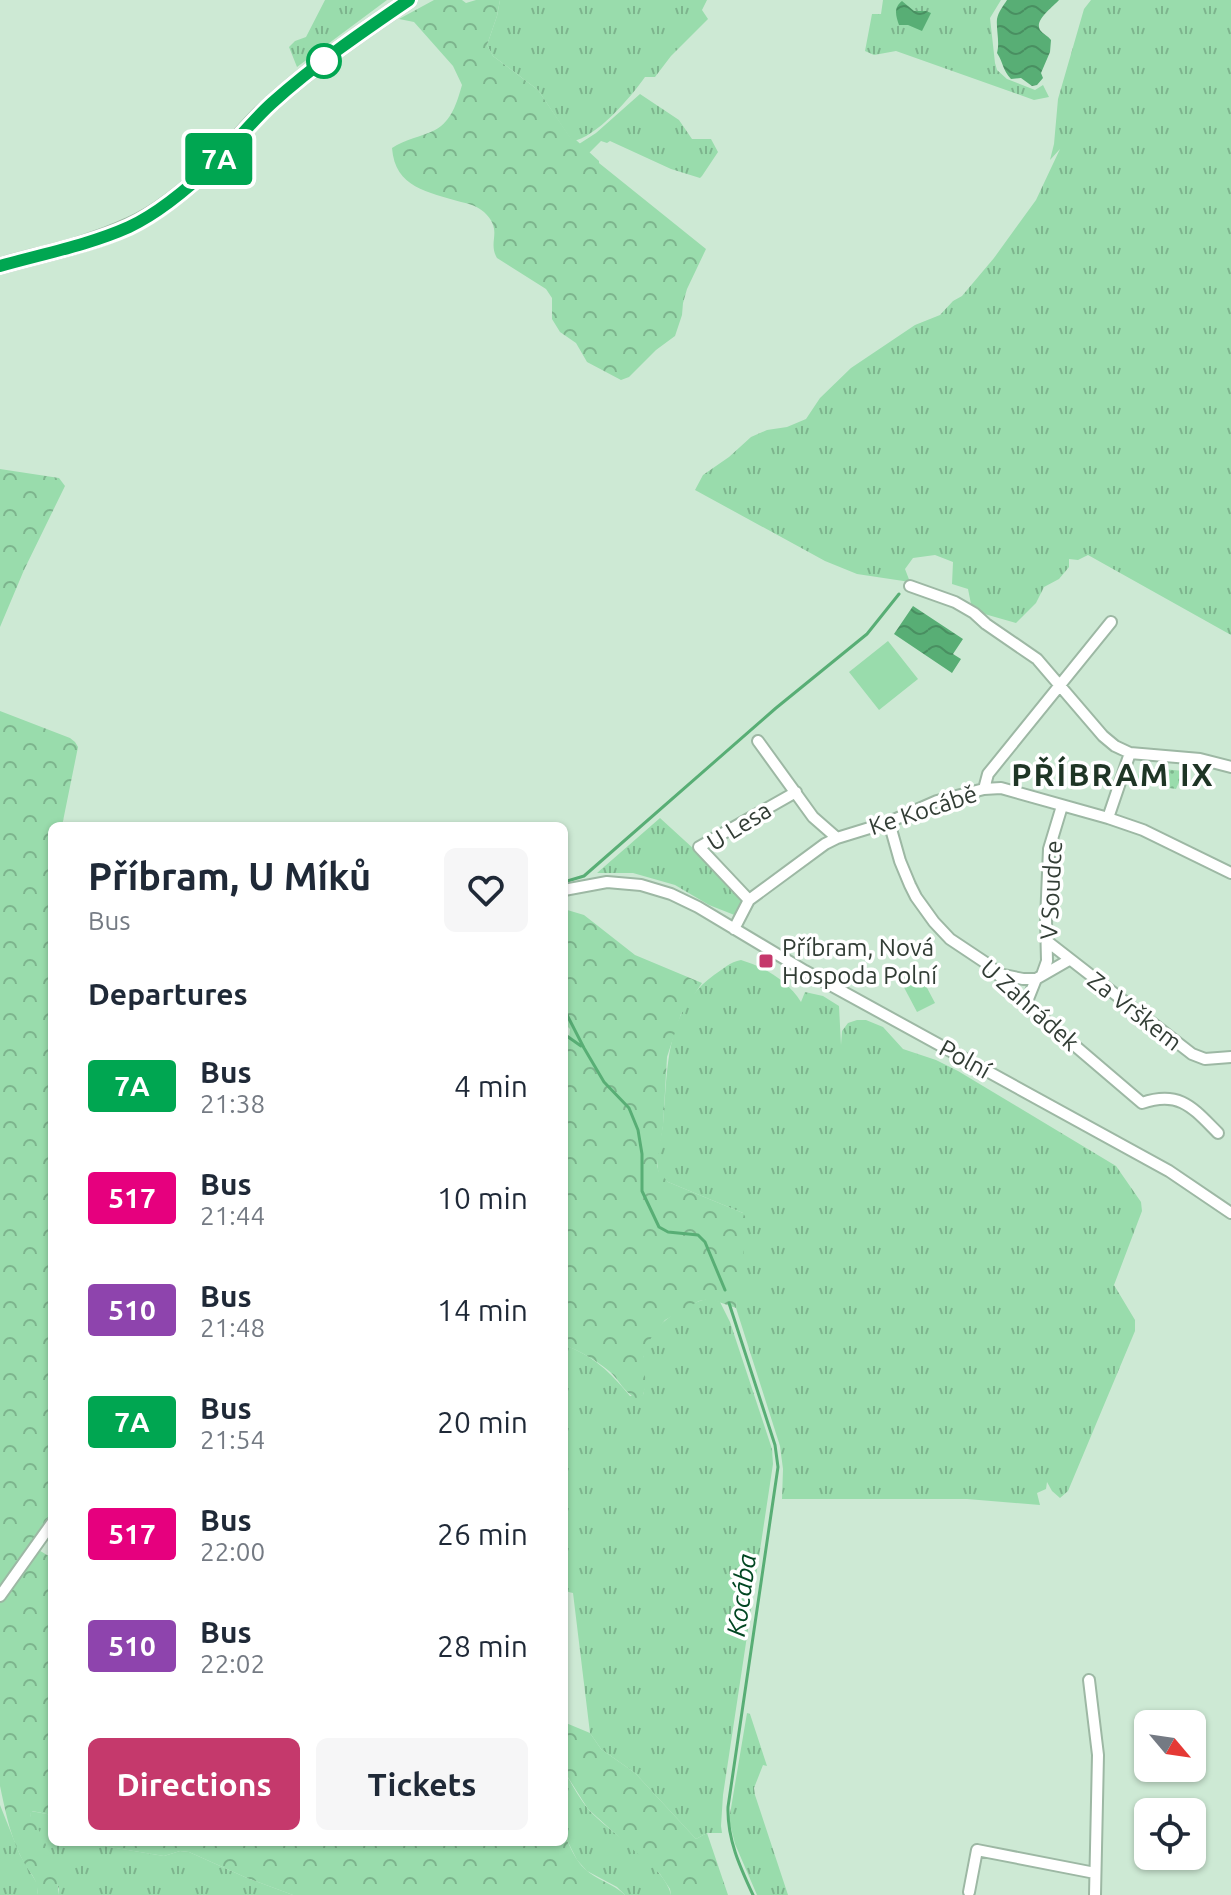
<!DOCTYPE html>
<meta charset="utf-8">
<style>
:root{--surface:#fff;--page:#f6f6f7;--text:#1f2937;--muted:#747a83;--accent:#c5396c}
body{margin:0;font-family:Ubuntu,sans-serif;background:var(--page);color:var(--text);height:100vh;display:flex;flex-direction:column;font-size:30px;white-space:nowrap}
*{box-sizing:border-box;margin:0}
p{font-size:26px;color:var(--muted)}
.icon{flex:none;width:44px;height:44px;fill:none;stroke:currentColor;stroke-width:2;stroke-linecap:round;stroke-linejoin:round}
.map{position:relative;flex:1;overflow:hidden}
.drawer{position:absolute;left:48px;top:822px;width:520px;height:1024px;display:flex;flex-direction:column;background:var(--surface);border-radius:12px;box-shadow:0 2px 6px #0004}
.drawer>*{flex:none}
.badge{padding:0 16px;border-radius:6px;font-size:28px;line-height:52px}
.needle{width:52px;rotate:119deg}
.fabs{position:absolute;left:1134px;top:1710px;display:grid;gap:16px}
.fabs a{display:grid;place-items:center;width:72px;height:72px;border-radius:12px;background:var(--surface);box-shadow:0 2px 6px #0004;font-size:40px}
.map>.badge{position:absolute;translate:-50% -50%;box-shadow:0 0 0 4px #fff}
h2{padding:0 40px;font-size:30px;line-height:72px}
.round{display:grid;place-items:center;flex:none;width:84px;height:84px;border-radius:12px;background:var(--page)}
.headline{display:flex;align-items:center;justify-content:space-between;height:136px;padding:0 40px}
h1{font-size:38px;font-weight:700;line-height:60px}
.primary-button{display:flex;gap:16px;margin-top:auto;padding:16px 40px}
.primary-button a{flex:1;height:92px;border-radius:12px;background:var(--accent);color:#fff;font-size:32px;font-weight:700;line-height:92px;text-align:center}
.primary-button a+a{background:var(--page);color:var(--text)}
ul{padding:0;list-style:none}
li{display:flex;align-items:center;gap:24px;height:112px;padding:0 40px}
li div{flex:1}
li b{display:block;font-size:30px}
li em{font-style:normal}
li .badge{min-width:88px;font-weight:700;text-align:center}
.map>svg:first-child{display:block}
.grass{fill:url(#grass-tufts)}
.forest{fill:url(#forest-crowns)}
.park{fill:url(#park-dots)}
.pitch{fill:#99dcac}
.water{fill:url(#water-waves)}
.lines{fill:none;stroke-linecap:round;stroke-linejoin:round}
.stream{stroke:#58ae75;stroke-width:3}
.street-casing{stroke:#9db8a4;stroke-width:14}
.secondary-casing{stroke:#9db8a4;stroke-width:18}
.street{stroke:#fff;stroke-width:10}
.secondary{stroke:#fff;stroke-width:14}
.line-casing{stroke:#fff;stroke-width:18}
.line{stroke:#00a651;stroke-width:12}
.stop-dot{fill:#fff;stroke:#00a651;stroke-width:4}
.poi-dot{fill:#c5396c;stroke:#fff;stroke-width:3}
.labels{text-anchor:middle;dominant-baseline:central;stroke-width:7;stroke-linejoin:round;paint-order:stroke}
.street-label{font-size:24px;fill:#323d35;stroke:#fff}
.poi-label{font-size:24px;fill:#323d35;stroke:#fff;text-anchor:start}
.water-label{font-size:26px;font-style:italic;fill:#004621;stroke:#fff}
.district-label{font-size:32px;font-weight:bold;letter-spacing:2px;fill:#1e3525;stroke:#fff}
</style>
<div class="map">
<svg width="1231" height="1895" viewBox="0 0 1231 1895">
<defs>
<pattern id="grass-tufts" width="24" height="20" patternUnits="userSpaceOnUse" patternTransform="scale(2)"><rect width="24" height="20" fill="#99dcac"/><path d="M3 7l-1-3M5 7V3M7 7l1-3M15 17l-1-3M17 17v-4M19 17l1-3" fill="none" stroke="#7db48d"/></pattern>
<pattern id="forest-crowns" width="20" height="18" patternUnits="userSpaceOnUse" patternTransform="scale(2)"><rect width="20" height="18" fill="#99dcac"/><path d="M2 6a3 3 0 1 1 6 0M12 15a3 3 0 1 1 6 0" fill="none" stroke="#7db48d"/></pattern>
<pattern id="park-dots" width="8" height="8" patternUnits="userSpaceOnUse" patternTransform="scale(2)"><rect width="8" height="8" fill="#99dcac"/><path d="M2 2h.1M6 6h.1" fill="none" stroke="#7db48d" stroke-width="1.8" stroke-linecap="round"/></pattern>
<pattern id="water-waves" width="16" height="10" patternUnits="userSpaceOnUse" patternTransform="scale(2)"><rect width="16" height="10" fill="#58ae75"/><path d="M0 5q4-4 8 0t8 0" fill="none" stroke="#498f61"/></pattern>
</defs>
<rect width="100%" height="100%" fill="#cde9d4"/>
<!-- grass -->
<path class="grass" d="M325 0H387L297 67 289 47 295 41 306 37Z
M500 0H707L702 10 708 19 671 56 655 77H645C632 96 595 139 572 141L538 90 493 56 487 45 497 16Z
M883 0H1001L990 18 995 63 997 70 1007 79 1035 90 1043 85 1049 97 1034 100 896 51 874 55 865 51 872 14H881Z
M1091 0H1231V635L1088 555 1078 560 1069 559V567L1059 579 1044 587 1036 603 1016 623 981 613 971 604 968 589 952 584 953 562 935 555 913 558 905 569 910 582 857 574 825 561 695 490 703 475 729 457 751 437 767 430 787 427 806 419 820 398 851 368 915 325 940 315 953 301 962 296 994 258 1036 200 1060 149 1050 160 1054 144 1058 99 1084 9Z
M640 94 679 120 692 139H711L718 152 702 176 700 178 671 169 610 141 607 143 601 141 589 153 579 144 596 133Z
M660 818 719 872 744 900 737 916 709 905 675 885 633 873H597Z
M741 960C764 967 788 981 801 1002L805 992 823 996 839 1006 841 1045 842 1031 848 1023 857 1020H866L883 1027 903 1049 936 1060 958 1071 1116 1166 1141 1202 1142 1211 1114 1285 1135 1320V1331L1068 1491 1060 1498 1052 1491 1047 1482 1046 1489 1037 1493 1040 1505 967 1499H782L783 1469 780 1446 736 1308 743 1213 668 1182C665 1179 661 1177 659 1173 654 1163 662 1135 663 1124 668 1069 664 1011 714 975 723 969 730 962 741 960Z
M710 1298 720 1302 730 1322 772 1449 773 1464 723 1795 721 1826 722 1833H707L696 1839 635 1773 601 1749 590 1733 573 1593 564 1591V1345C594 1356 610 1372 630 1396L643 1395C647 1382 641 1371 643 1358 648 1326 681 1305 710 1298Z
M747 1713 750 1714 767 1766 763 1765 754 1788 755 1795 788 1895H757L735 1844 729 1820Z
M564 1771C572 1784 579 1798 588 1809 609 1833 665 1865 671 1895H625L617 1887 587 1871 577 1860 564 1834Z
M0 1805 20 1855 38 1885 37 1895H0Z
M31 1811 52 1815V1842H97L104 1846 164 1856 180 1851 189 1852 247 1878 293 1895H59V1889L30 1815Z"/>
<!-- forest -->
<path class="forest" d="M434 0H462L466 3 476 0H500L497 16 487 45 493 56 538 90 572 140H576L599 161V163L706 249 687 289 683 303 682 315 675 336 656 350 629 377 621 380 587 362 576 343 560 332 552 319V298L546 289 497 258C487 241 504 231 484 212 477 206 470 204 461 202 428 192 395 188 392 148 405 139 421 137 435 130 452 121 457 102 462 85L453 66 414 22 399 19Z
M0 469 59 478 65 486 24 570 0 627Z
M0 711 70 738 75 742 78 747 62 826H52V1532L37 1549 52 1558V1815L32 1811 30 1815C46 1840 56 1865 59 1895H37C39 1883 33 1876 26 1866 11 1841 6 1814 0 1786Z
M564 909 584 915 635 955 702 983 681 1014 667 1057 663 1126 657 1166 659 1172 668 1182 743 1213 748 1221 736 1308 710 1299 699 1301 665 1320 651 1338 643 1358 646 1385 643 1395 636 1398C624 1393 619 1379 609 1371 596 1360 580 1351 564 1345V1039L569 1038 570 1029 564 1023Z
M564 1708 566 1723 590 1733 601 1749 635 1773 696 1839 707 1833 728 1895H671L670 1889 660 1874 588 1809 564 1771Z
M564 1834C570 1846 575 1860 585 1869 596 1880 613 1883 625 1895H293L247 1878 189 1852 180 1851 164 1856 103 1846 97 1842H363L367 1845 376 1842H564Z"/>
<!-- park -->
<path class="park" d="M1141 767 1184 771 1176 789 1136 783Z"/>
<!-- pitch -->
<path class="pitch" d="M888 641 918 679 879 710 849 672Z
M916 967 935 1003 917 1012 898 976Z"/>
<!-- water -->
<path class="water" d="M1007 0H1059C1053 7 1034 20 1040 30 1043 34 1048 36 1051 40L1050 52 1041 73 1043 78 1037 85 1032 86 1021 78 1011 79C1002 69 1004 64 997 53 1000 42 996 30 997 19 998 12 1004 5 1007 0Z
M902 1 914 11H926L931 13 922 31 908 25H899C896 16 893 8 902 1Z
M913 606 963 639 953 654 961 659 952 673 894 634Z"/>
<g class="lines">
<!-- stream -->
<path class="stream" d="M564 882 584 876 776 708 867 634 899 594
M564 1009 584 1048 604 1082 629 1108 638 1130 642 1154V1191L659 1227 668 1232 698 1235 705 1242 725 1290
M564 1034 581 1046
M729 1303 775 1445 778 1467 728 1807C727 1839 740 1867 753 1895"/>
<!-- street casing -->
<g class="street-casing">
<path id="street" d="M910 586 955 602 974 613 986 624 1037 659 1103 736 1115 746 1130 753 1200 759 1231 767
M758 741 813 817 837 838
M984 789 988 774 1111 622
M1108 818 1130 753
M889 822 900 861 910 885 916 897 934 922 950 939 989 965 1026 1004 1142 1103C1180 1090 1193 1108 1218 1133
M564 890 607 882 641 885 671 894 698 907 805 971 1169 1171 1231 1213
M749 900 699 847 796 792
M734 929 749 900 825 844 837 838 889 822 937 801 984 789 1001 788 1108 818 1143 830 1231 873
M1048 942 1192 1054 1205 1059 1231 1057
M999 974 1023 979H1036
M1042 975 1047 961 1046 920 1049 849 1062 806
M1026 1004 1036 979 1069 960
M0 1596 52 1523
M1089 1680 1098 1755 1095 1895
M969 1892 977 1850 1095 1873"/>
</g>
<!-- secondary casing -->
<g class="secondary-casing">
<path id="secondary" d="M0 266C42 254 89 245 129 226 159 213 193 184 217 161 236 142 251 121 272 103 314 65 362 32 409 0"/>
</g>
<!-- street -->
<use href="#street" class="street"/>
<!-- secondary -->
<use href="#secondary" class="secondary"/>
</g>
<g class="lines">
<!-- line casing -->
<g class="line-casing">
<path id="line" d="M0 266C42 254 89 245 129 227 159 213 193 184 217 161 236 142 252 121 272 103 314 65 362 32 409 0"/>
</g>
<!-- line -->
<use href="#line" class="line"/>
</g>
<!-- markers -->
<circle class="stop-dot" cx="324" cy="61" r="16"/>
<rect class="poi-dot" x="758" y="953" width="16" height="16" rx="4"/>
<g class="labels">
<!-- street labels -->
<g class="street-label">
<text transform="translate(923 810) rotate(-18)">Ke Kocábě</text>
<text transform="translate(739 826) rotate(-32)">U Lesa</text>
<text transform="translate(1051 890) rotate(-87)">V Soudce</text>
<text transform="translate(1030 1005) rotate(42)">U Zahrádek</text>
<text transform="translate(1135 1011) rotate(38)">Za Vrškem</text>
<text transform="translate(965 1059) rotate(29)">Polní</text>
</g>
<!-- poi labels -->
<g class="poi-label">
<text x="782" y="947">Příbram, Nová<tspan x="782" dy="28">Hospoda Polní</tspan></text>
</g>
<!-- water labels -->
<g class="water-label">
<text transform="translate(741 1595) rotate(-82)">Kocába</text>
</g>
<!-- district labels -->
<g class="district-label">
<text x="1113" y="774">PŘÍBRAM IX</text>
</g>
</g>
</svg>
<div class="fabs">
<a><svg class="needle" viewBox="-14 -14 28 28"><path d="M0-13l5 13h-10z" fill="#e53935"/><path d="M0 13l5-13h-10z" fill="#747a83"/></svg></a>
<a><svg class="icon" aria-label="locate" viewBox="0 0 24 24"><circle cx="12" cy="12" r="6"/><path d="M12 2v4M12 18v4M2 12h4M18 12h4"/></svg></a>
</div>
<b class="badge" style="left:219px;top:159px;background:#00a651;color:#fff">7A</b>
<section class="drawer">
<div class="headline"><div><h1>Příbram, U Míků</h1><p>Bus</p></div><a class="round"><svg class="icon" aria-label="heart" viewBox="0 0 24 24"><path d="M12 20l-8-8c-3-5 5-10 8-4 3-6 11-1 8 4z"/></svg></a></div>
<h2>Departures</h2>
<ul>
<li><span class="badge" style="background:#00a651;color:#fff">7A</span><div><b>Bus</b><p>21:38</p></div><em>4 min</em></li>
<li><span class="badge" style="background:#e6007e;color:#fff">517</span><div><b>Bus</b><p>21:44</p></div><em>10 min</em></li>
<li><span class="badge" style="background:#8e44ad;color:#fff">510</span><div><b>Bus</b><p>21:48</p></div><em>14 min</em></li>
<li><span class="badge" style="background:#00a651;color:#fff">7A</span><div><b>Bus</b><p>21:54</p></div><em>20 min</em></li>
<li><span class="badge" style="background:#e6007e;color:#fff">517</span><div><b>Bus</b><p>22:00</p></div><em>26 min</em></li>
<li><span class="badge" style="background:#8e44ad;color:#fff">510</span><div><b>Bus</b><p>22:02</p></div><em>28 min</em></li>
</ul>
<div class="primary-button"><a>Directions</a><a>Tickets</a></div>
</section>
</div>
